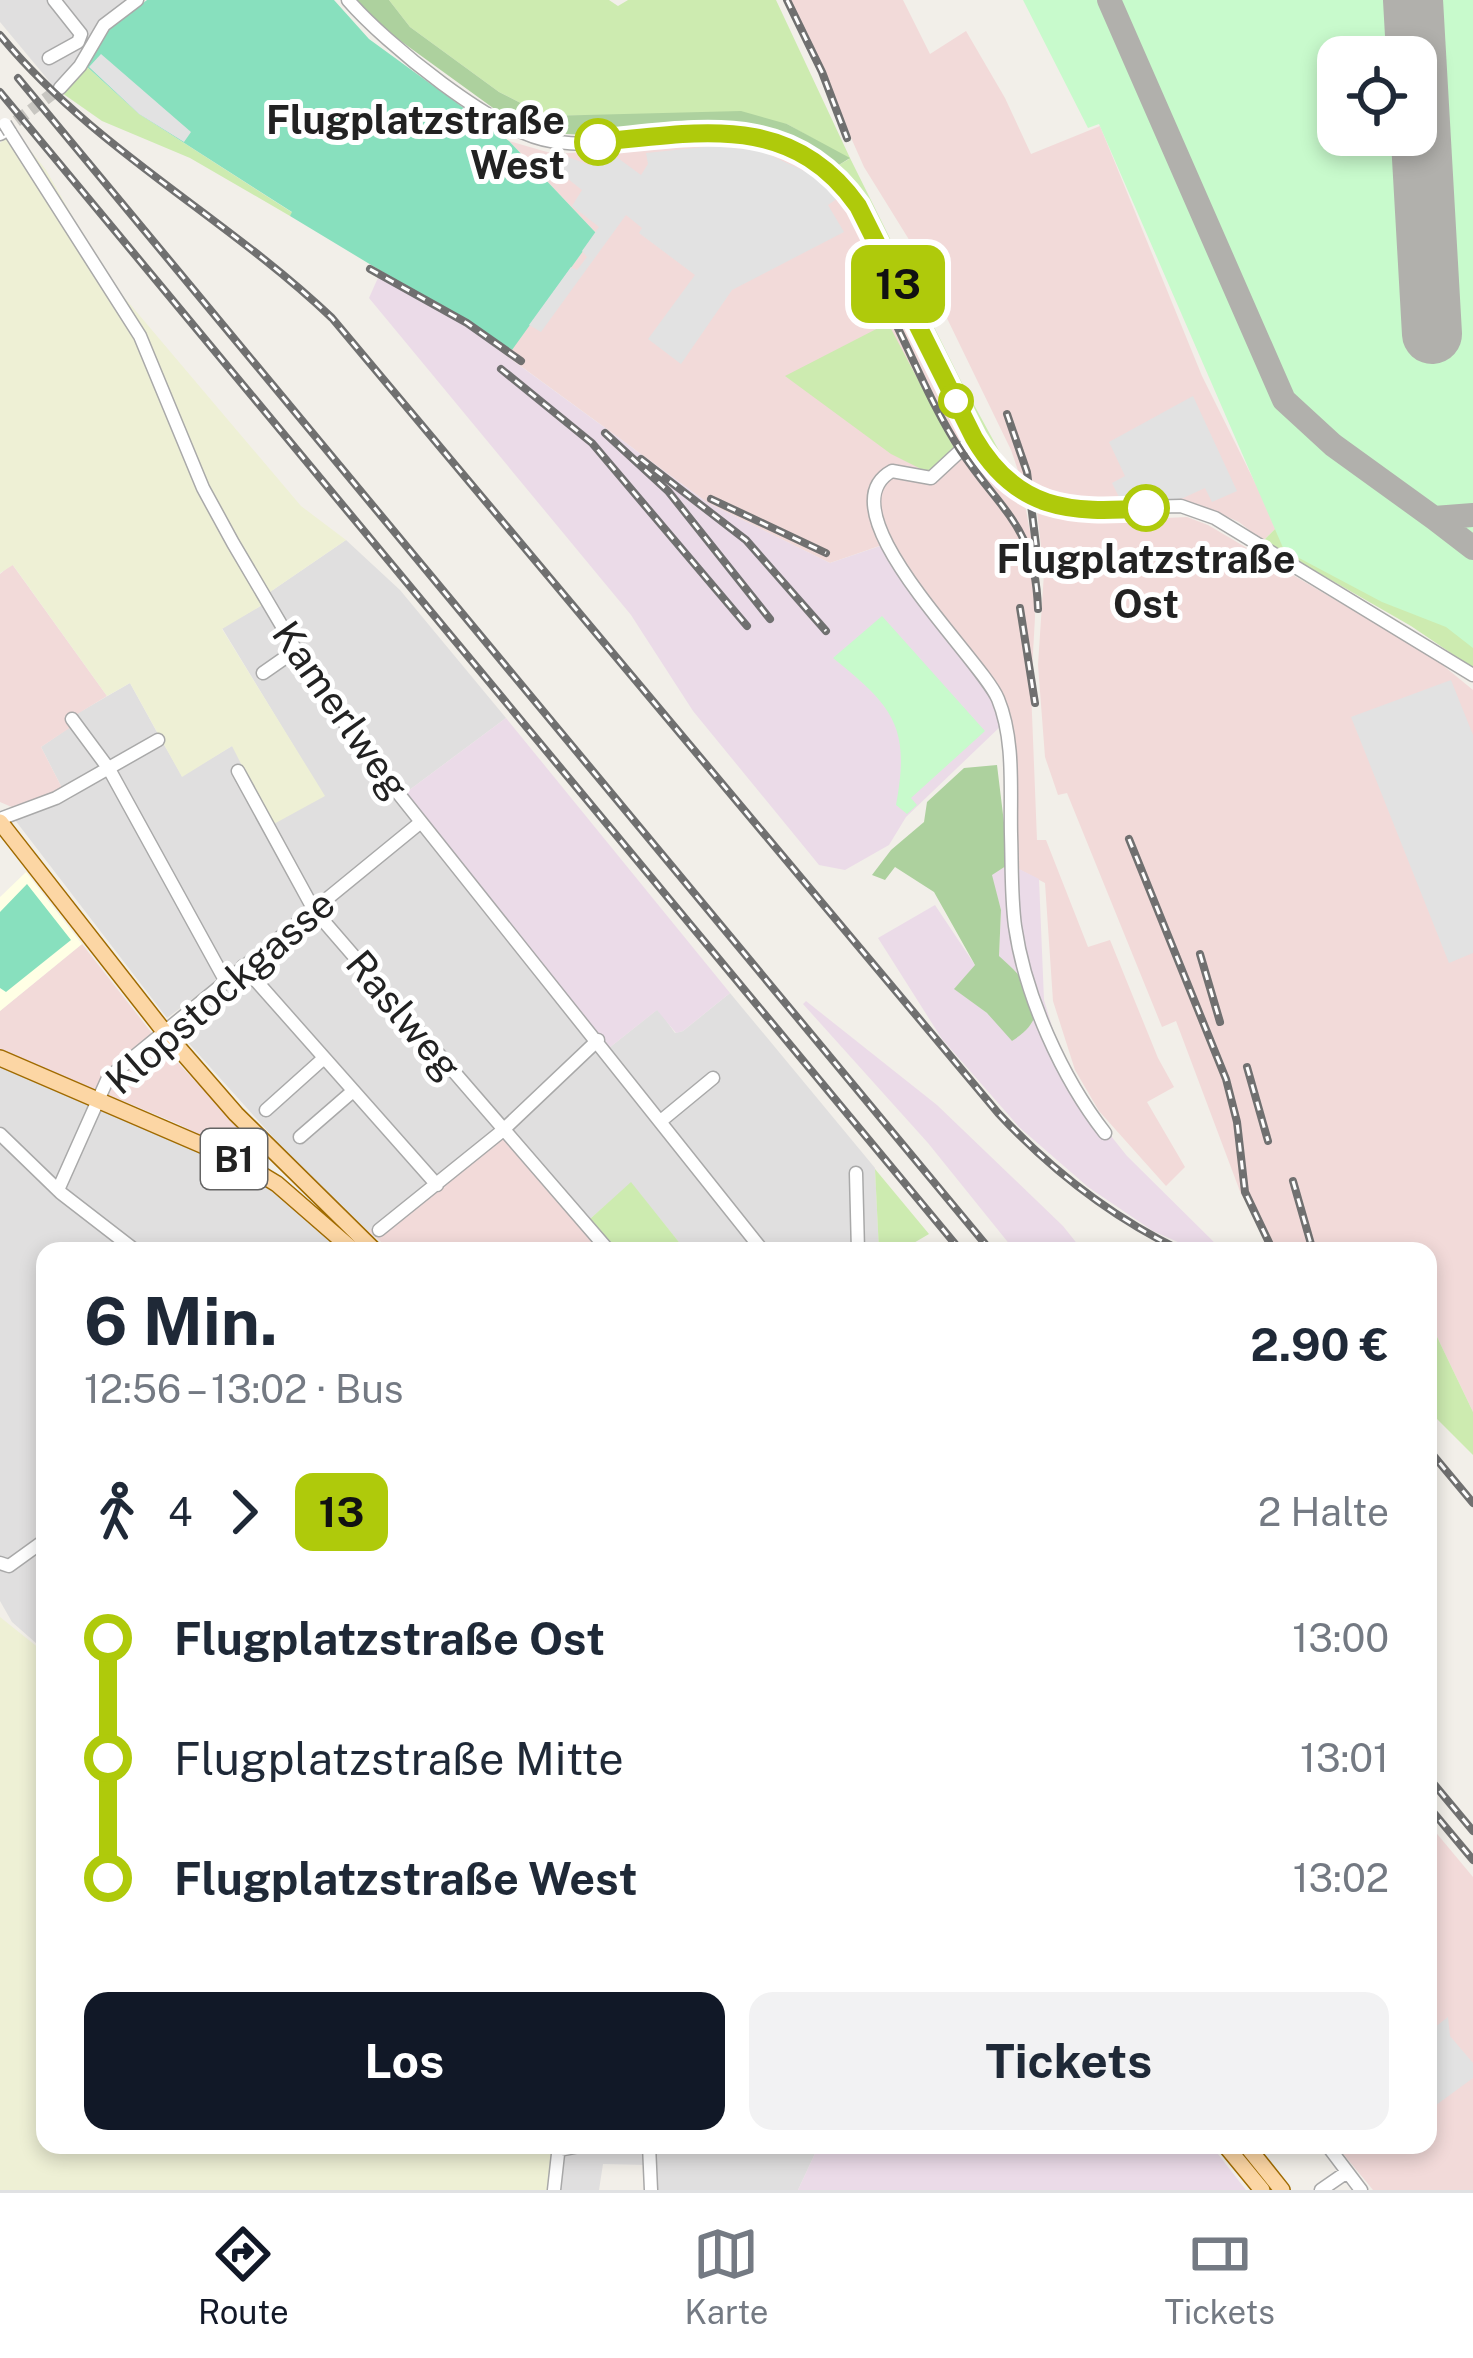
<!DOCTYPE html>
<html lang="de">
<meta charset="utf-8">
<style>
:root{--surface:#fff;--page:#f2f2f3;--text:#1f2937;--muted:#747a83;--line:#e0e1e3;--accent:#111827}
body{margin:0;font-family:"Public Sans",sans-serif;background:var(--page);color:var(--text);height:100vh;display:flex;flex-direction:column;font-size:45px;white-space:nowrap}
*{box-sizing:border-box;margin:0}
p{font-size:39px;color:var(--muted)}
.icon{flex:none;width:66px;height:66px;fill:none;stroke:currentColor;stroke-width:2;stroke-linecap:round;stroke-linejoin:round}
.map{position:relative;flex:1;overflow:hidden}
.panel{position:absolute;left:36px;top:1242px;width:1401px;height:912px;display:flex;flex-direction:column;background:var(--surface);border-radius:24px;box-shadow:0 6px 18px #0003}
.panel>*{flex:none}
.badge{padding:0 24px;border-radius:18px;font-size:42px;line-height:78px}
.tools{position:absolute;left:1317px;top:36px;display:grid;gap:24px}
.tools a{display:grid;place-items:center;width:120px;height:120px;border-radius:24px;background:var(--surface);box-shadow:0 6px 18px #0003;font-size:60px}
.map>.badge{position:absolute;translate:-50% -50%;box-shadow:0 0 0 6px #fff}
.legs{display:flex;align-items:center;gap:18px;height:132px;padding:0 48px;font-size:39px}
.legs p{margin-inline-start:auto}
.headline{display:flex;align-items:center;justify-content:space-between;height:204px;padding:0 48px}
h1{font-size:66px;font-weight:700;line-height:90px}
.action{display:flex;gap:24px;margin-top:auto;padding:24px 48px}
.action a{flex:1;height:138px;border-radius:24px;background:var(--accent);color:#fff;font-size:48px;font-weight:700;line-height:138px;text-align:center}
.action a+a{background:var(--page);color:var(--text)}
ul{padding:0 48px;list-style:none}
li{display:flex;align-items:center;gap:42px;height:120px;font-size:45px}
li i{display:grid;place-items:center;width:18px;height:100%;margin:0 15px;background:currentColor}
li i::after{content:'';width:30px;height:30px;margin:-15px;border:9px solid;border-radius:50%;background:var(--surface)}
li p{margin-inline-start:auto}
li:first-child i{background:linear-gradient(#0000 50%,currentColor 0)}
li:last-child i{background:linear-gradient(currentColor 50%,#0000 0)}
.tab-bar{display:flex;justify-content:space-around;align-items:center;height:168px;border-top:3px solid var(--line);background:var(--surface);font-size:33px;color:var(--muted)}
.tab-bar a{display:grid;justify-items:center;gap:6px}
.tab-bar .current{color:var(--accent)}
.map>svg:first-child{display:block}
.residential{fill:#e0dfdf}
.commercial{fill:#f2dad9}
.industrial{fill:#ebdbe8}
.education{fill:#ffffe5}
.farmland{fill:#eef0d5}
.grass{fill:#cdebb0}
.forest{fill:#add19e}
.park{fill:#c8facc;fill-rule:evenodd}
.pitch{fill:#88e0be}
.parking{fill:#e2e2e2}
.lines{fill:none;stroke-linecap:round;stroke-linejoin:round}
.taxiway{stroke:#b1b0ac;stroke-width:24}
.runway{stroke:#b1b0ac;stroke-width:60}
.minor-tunnel{stroke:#c8c6c1;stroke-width:12;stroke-dasharray:12 6;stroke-linecap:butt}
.minor-casing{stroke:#a9a9a9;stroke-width:15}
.major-casing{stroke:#a06b00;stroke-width:18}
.minor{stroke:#fff;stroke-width:12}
.major{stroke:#fcd6a4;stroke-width:15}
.rail-casing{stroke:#707070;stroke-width:8}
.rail{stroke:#fff;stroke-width:3;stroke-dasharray:9;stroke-linecap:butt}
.minor-bridge-casing{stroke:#a9a9a9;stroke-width:15;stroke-linecap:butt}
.minor-bridge{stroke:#fff;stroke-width:12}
.line-1-casing{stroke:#fff;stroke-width:27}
.line-1{stroke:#afca0b;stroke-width:18}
.stop-1-dot{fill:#fff;stroke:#afca0b;stroke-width:6}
.labels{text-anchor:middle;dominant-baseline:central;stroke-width:10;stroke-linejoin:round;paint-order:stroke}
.shield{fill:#fff;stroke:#646464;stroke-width:3}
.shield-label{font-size:36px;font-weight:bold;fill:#222}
.stop-label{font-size:39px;font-weight:bold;fill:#222;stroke:#fff;text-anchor:end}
.street-label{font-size:39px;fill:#222;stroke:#fff}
</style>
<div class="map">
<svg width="1473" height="2190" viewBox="0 0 1473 2190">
<rect width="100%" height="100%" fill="#f2efe9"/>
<!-- residential -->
<path class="residential" d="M0 0H131L95 28 77 61 54 87 0 22Z
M346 540 400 590 506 718 404 794 267 594Z
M264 604 418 822 226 977 113 770 162 741 182 776 232 746 324 796 222 628Z
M130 683 158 734 62 788 41 747 70 727 73 716Z
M109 773 219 979 167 1018 15 820 70 799Z
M422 826 594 1039 503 1125 319 910Z
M315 914 497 1128 437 1181 246 966Z
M243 968 435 1184 380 1226 368 1231 288 1154 175 1028Z
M730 993 875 1168 879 1251H768L609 1048 658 1009 675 1033 683 1031Z
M598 1040 760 1251H686L631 1183 590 1219 507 1130Z
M0 1066 225 1163 277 1194 343 1251H144L84 1208 29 1159 0 1126Z
M0 1139 26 1169 128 1251H45V1651L12 1622 0 1601Z
M563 2145H819L798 2190H649L647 2165 603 2164 599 2190H557Z"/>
<!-- commercial -->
<path class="commercial" d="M790 0H903L930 54 966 31 1005 98 1031 154 1100 126 1202 376 1277 527 1263 541 1239 522 1198 504 1057 502 1023 485 1011 450 908 238 864 167Z
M509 141 554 154 725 143 764 149 800 166 834 193 847 209 961 437 991 481 1025 505 1033 547 1035 617 1031 689 1037 840H1046L1088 947 1110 940 1158 1058 1174 1087 1147 1102 1185 1167 1166 1186 1099 1111 1075 1070 1053 1001 1045 883 1009 864 1006 725 888 543 830 563 708 503 507 356 596 233Z
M1037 511 1104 521 1187 517 1208 525 1434 658 1473 690V1412L1428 1318V1251H1277L1241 1194 1176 1021 1162 1027 1067 793 1058 795 1045 757 1038 665 1044 573Z
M12 564 107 696 74 716 71 727 41 747 62 788 14 808 0 802V574Z
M82 944 162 1046 262 1152 252 1161 176 1123 0 1050V1011Z
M497 1128 600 1251H392L368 1231 380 1226Z
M1428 1823 1473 1877V2190H1373L1336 2145H1428Z"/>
<!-- industrial -->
<path class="industrial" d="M381 271 512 350 508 357 708 503 830 563 889 543 912 582 973 654 1004 723 906 817 889 845 845 870 819 865 693 711 631 615 369 298Z
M506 718 730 993 683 1031 676 1033 657 1010 609 1048 404 794Z
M1009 864 1039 879 1044 1000 1062 1059 1083 1101 1127 1156 1223 1251H1198L1153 1231 1088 1187 1019 1127 942 1039 878 938 935 905 975 965 955 989 987 1013 1029 984 999 957 1001 910 991 875Z
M806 1001 937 1105 1063 1226 1083 1251H1015L928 1143 803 1004Z
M819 2145H1211L1246 2190H798Z"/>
<!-- education -->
<path class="education" d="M26 872 82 944 0 1011V897Z"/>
<!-- farmland -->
<path class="farmland" d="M15 131 46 170 107 277 301 506 346 540 267 594 264 604 222 629 325 796 272 825 232 746 182 777 130 683 107 696 13 565 0 573V143Z
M0 1617 45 1653V2145H555L551 2190H0Z"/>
<!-- grass -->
<path class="grass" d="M389 0H609L618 6 628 0H776L850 158 961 381 1015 480C986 453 972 422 955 387 921 318 886 224 834 168L849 159 787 124 633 115 546 116 499 92 410 27Z
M85 65 139 114 293 213 290 216 190 158 102 121 62 93Z
M888 323 955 450 929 473 891 454 785 376Z
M1277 527 1473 637V668L1411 626 1263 541Z
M875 1169 929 1234 900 1251H879Z
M631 1182 686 1251H618L590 1219Z
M1428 1318 1473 1412V1455L1428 1410Z"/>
<!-- forest -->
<path class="forest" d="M356 0H389L410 27 499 92 546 116 741 111 787 124 850 158 834 168C811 152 789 135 761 129 677 111 594 156 511 121L380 26Z
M997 765 1009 864 992 875 1001 910 999 956C1029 983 1058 1012 1012 1041L987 1013 954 989 975 965 934 892 895 867 885 880 872 875 891 850 924 822 927 802 964 768Z"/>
<!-- park -->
<path class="park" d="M1023 0H1473V648L1446 627 1382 602 1284 550 1099 124 1088 128ZM1338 57H1416V135H1338Z
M882 616 985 731 911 798 917 805 907 814 896 805C911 725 892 706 833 658Z"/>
<!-- pitch -->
<path class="pitch" d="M147 0H334L369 39 509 141 596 233 512 350 290 216 292 212 139 114 85 65 101 35Z
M27 884 71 940 6 992 0 988V912Z"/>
<!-- parking -->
<path class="parking" d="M101 54 191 132 184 142 139 114 89 67Z
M714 146 761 151 813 175 838 198 828 205 844 232 732 290 681 364 648 339 695 275 639 233 642 228 626 215 541 332 529 325 571 267 577 270 587 257 582 251 599 227 572 206 582 190 554 168 563 155 589 165 598 153 607 158 611 153 641 175 648 164 646 153Z
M1193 396 1237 491 1212 502 1205 488 1183 498 1158 503 1151 485 1120 499 1112 483 1125 476 1109 442Z
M1451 680 1473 735V953L1449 963 1351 717Z
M1448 2017 1450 2036 1473 2063V2078L1428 2111V2019L1435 2027Z"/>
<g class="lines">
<!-- taxiway -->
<path class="taxiway" d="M1109 0 1284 400 1333 445 1434 518 1473 515
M1434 518 1473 548"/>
<!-- runway -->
<path class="runway" d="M1413 0 1432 334"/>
<!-- minor-tunnel -->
<path class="minor-tunnel" d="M2 132 60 88"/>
<!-- minor casing -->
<g class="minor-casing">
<path id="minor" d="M348 0C385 43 495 133 551 141 664 159 775 84 858 206L974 438 1006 480 1039 500 1071 509 1181 506 1215 518 1473 675
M49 58 78 42 81 34 54 0
M60 88 80 66 104 25 137 0
M10 132 140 336 203 488 233 543 296 650 355 739 763 1251
M0 134 2 133
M974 438 931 478 892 471C821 510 981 658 998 699 1015 740 1010 791 1011 834 1012 865 1011 896 1015 926 1025 996 1062 1078 1105 1133
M263 673 296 650
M72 719 109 769 225 980
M238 771 314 910 609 1251
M0 819 56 798 158 740
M243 966 437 1185
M266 1110 324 1058
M662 1120 713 1078
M0 1134 61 1193 136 1251
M300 1137 353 1091
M856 1173 858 1251
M58 1190 108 1078 421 822
M379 1230 502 1131 598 1040
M0 1563 9 1566 45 1540
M649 2145 651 2190
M1327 2145 1361 2190
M559 2150 585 2145
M554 2190 559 2145
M1321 2190 1347 2172"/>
</g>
<!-- major casing -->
<g class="major-casing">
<path id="major" d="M0 822 163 1030 236 1114 375 1251
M0 1058 239 1161 277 1184 354 1251
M1225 2145 1262 2190
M1246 2145 1282 2190"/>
</g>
<!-- minor -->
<use href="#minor" class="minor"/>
<!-- major -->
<use href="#major" class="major"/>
<!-- rail casing -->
<g class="rail-casing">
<path id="rail" d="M787 0 822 72 847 138
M0 35C94 149 226 217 332 318L998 1113C1051 1170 1111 1217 1182 1251
M18 78 991 1251
M0 92 961 1251
M370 269 467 323 521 361
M892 316C914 360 934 410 961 451 1002 513 1035 525 1038 609
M501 369 592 443 747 626
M1007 414 1027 472 1036 545
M605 433 668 491 770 619
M641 459 746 540 826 631
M711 499 826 553
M1020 608 1035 703
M1129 839 1226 1079 1237 1122 1245 1192 1273 1251
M1200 954 1220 1022
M1247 1067 1268 1141
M1293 1181 1313 1251
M1428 1449 1473 1503
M1428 1777 1473 1831
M1428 1806 1473 1860"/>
</g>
<!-- rail -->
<use href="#rail" class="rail"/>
<!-- minor-bridge casing -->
<g class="minor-bridge-casing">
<path id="minor-bridge" d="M5 124 10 132"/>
</g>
<!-- minor-bridge -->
<use href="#minor-bridge" class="minor-bridge"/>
</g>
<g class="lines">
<!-- line-1 casing -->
<g class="line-1-casing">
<path id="line-1" d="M598 142C698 133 791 111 858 206L974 438C1016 510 1069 514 1146 508"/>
</g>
<!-- line-1 -->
<use href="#line-1" class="line-1"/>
</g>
<!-- markers -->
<g class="stop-1-dot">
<circle cx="598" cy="142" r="21"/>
<circle cx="956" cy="401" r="15"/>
<circle cx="1146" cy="508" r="21"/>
</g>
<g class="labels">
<!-- shield labels -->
<rect class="shield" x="201" y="1129" width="66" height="60" rx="9"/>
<g class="shield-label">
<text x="234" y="1159">B1</text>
</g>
<!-- stop labels -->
<g class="stop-label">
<text x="565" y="120">Flugplatzstraße<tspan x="565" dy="45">West</tspan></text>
<text x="1146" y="559" text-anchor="middle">Flugplatzstraße<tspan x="1146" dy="45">Ost</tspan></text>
</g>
<!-- street labels -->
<g class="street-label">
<text transform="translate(341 710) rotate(55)">Kamerlweg</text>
<text transform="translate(220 992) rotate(-41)">Klopstockgasse</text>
<text transform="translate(404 1015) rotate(50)">Raslweg</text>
</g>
</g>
</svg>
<div class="tools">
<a><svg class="icon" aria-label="locate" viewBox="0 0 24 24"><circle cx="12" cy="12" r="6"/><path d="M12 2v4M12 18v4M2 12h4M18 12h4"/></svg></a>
</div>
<b class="badge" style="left:898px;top:284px;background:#afca0b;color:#111">13</b>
<section class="panel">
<div class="headline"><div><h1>6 Min.</h1><p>12:56 – 13:02 · Bus</p></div><b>2.90 €</b></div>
<div class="legs"><svg class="icon" aria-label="walk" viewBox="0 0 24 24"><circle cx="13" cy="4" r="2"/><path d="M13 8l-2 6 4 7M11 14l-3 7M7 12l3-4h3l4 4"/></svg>4<svg class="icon" aria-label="forward" viewBox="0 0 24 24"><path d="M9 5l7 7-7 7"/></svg><b class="badge" style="background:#afca0b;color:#111">13</b><p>2 Halte</p></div>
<ul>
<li><i style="color:#afca0b"></i><b>Flugplatzstraße Ost</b><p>13:00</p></li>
<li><i style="color:#afca0b"></i><span>Flugplatzstraße Mitte</span><p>13:01</p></li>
<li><i style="color:#afca0b"></i><b>Flugplatzstraße West</b><p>13:02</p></li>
</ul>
<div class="action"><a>Los</a><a>Tickets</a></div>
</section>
</div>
<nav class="tab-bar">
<a class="current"><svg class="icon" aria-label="directions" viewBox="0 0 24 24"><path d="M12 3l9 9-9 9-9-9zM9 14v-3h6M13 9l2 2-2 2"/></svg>Route</a>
<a><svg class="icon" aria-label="map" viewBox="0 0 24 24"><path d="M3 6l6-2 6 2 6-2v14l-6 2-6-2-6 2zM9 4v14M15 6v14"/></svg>Karte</a>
<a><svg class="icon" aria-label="tickets" viewBox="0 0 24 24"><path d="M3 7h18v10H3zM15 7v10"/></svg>Tickets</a>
</nav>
